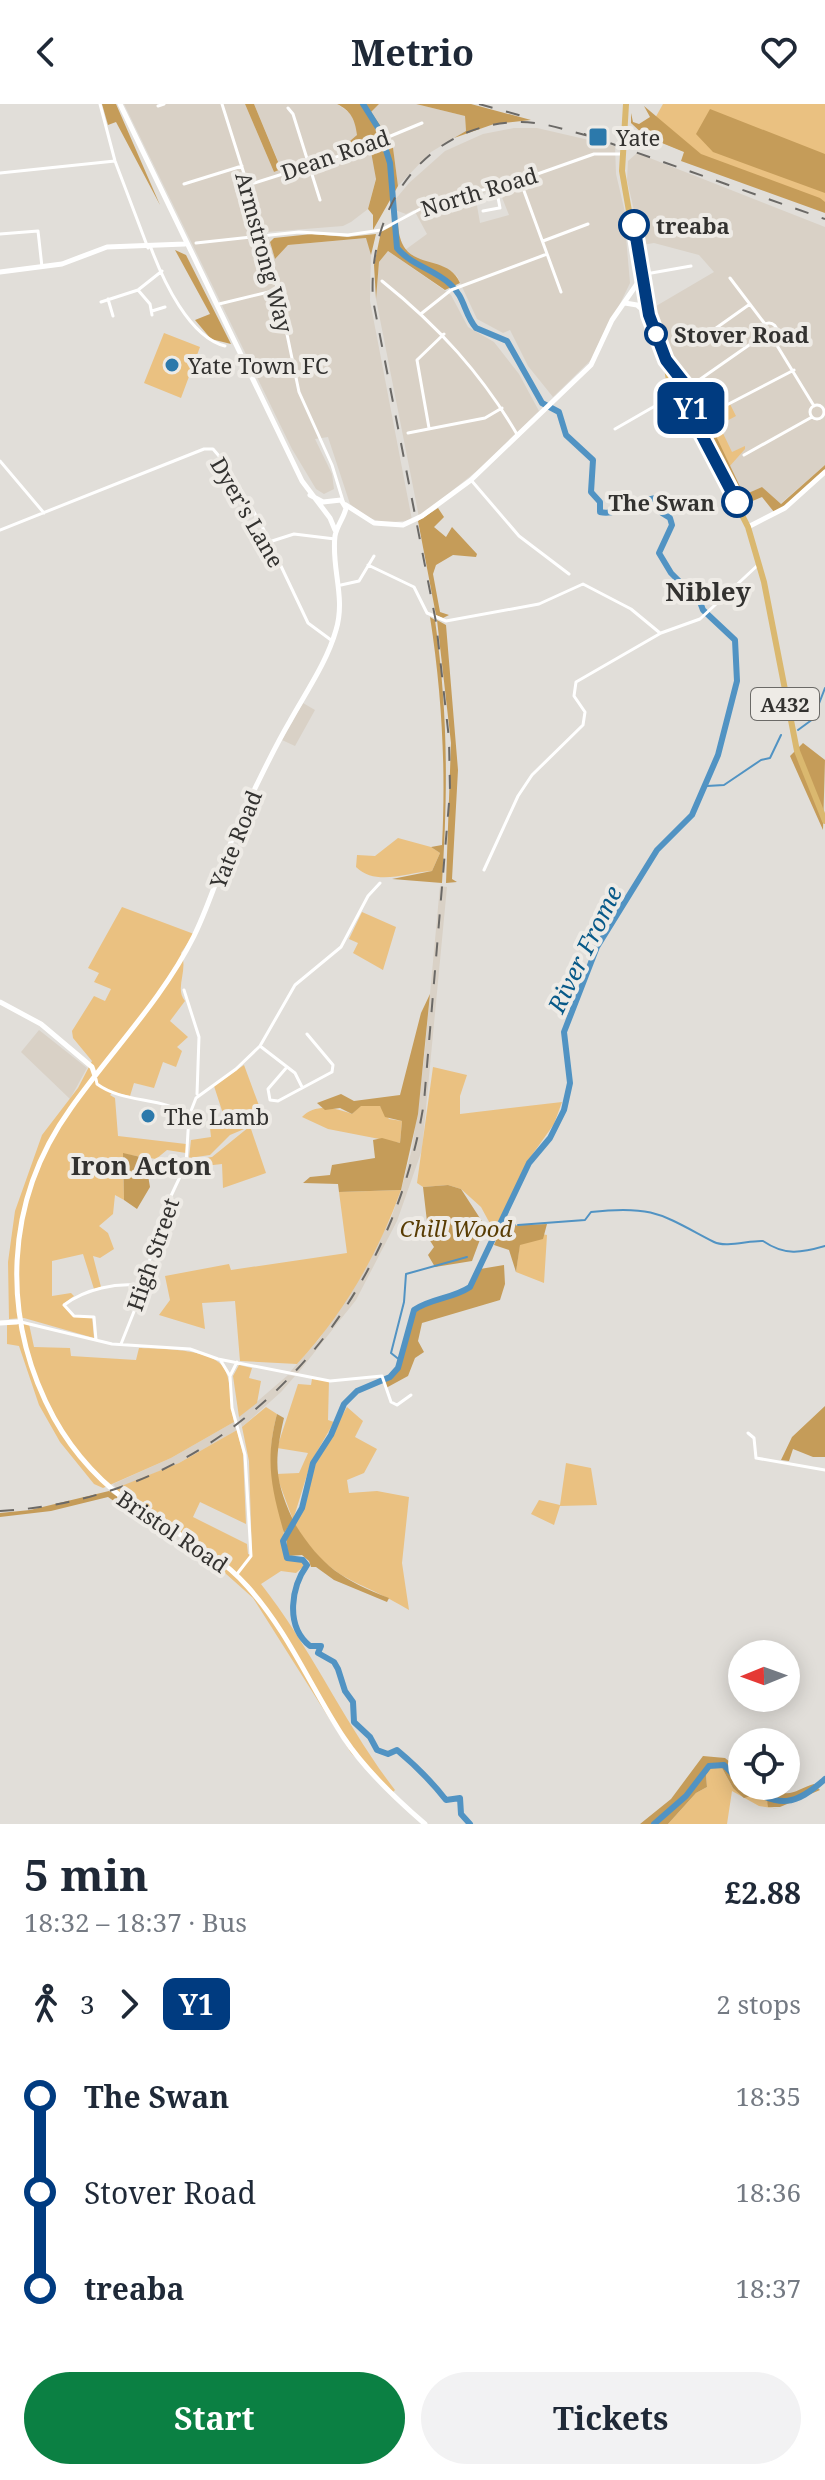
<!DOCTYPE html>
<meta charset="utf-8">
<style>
:root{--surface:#fff;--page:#f2f2f3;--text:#1f2937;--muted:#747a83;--accent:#0b8043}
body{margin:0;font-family:"Noto Serif",serif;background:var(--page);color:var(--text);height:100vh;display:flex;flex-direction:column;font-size:30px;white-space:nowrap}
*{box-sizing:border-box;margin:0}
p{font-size:26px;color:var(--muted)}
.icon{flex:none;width:44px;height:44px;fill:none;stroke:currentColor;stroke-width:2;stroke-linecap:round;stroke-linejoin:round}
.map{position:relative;height:1720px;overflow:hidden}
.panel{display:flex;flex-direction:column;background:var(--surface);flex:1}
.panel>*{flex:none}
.badge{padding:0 16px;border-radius:12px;font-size:28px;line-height:52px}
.needle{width:52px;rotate:269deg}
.controls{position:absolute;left:728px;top:1536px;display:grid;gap:16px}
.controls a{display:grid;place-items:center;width:72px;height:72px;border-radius:50%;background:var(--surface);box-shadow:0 4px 20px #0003;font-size:40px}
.map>.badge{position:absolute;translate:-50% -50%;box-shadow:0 0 0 4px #fff}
.legs{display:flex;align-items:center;gap:12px;height:88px;padding:0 24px;font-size:26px}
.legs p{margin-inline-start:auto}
.head{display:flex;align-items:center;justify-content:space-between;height:136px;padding:0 24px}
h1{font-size:44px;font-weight:700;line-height:60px}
.cta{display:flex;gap:16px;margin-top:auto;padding:16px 24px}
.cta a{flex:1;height:92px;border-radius:48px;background:var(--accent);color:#fff;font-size:32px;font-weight:700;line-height:92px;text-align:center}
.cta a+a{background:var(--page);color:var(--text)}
ul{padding:0 24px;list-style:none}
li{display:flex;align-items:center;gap:28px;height:96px;font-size:30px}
li i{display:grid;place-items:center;width:12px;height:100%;margin:0 10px;background:currentColor}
li i::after{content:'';width:20px;height:20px;margin:-10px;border:6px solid;border-radius:50%;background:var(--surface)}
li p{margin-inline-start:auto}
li:first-child i{background:linear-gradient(#0000 50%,currentColor 0)}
li:last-child i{background:linear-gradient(currentColor 50%,#0000 0)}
header{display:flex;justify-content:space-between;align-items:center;height:104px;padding:0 24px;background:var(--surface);font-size:36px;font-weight:700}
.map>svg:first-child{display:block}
.built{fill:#d9d1c6;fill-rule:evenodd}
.green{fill:#eac181}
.forest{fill:#c59c59}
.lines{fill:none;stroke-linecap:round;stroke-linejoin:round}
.stream{stroke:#5193c3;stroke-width:2}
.river{stroke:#5193c3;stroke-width:6}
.street{stroke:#fff;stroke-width:3}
.secondary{stroke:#fff;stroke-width:5}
.primary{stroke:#dab86f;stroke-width:6}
.rail{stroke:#6b6966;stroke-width:2;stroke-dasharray:14 14;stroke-linecap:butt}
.line-1-casing{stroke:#fff;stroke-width:18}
.line-1{stroke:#003b80;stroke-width:12}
.poi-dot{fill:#2c79ab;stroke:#eeebe6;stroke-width:3}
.stop-1-dot{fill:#fff;stroke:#003b80;stroke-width:4}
.labels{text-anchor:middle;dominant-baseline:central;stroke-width:8;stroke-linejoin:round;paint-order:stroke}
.shield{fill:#eeebe6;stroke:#6b6a67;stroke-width:2}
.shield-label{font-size:20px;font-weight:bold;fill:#333230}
.poi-label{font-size:22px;fill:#333230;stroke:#eeebe6;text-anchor:start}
.street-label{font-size:22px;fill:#333230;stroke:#eeebe6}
.stop-label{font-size:22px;font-weight:bold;fill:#333230;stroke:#eeebe6;text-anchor:start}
.park-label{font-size:22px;font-style:italic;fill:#583c03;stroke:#eeebe6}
.water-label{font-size:24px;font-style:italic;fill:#075988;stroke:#eeebe6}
.quarter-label{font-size:26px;font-weight:bold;fill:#333230;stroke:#eeebe6}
</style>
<header><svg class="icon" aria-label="back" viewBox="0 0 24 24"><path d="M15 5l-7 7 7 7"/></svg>Metrio<svg class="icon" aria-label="heart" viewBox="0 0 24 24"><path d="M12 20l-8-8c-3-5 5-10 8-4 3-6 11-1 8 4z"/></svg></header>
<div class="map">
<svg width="825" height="1720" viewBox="0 0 825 1720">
<rect width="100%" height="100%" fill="#e1ded9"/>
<!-- built -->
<path class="built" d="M124 0H245L274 68 281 64 254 0H337L351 10 356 19 357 31 351 45 371 7 379 0H416L465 12 466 27 431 48 398 82 392 36 374 57 376 74 368 105 351 118 343 122 267 128 275 155 288 141 367 134 371 151 370 197 412 416 384 419 367 413 350 400 328 333 315 335 332 370 334 385 324 390 316 385 292 345Z
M514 24H537L615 42 616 70 628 121 625 122 630 179 595 252 553 293 528 262 510 226 503 229 477 215 457 172 442 162 420 158 405 146 427 130 414 106 406 110 395 106 394 97 409 79 445 47 483 30ZM499 86 509 111 480 119 475 90Z
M637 49 825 123V361L780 400 762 383 744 392 707 313 700 314 696 304 697 285 689 272 667 251 651 205 714 168 699 151 654 139 642 141 627 76 628 57Z
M388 147 451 191 468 223 494 238 519 270 539 307 478 366 419 413 376 195 379 158Z
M303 599 315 606 295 642 282 636Z
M440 782 447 783 422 1046 397 1117 356 1196 298 1269 290 1268 320 1234 391 1114 401 1086 412 1045 424 955Z
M39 926 87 964 70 995 21 948Z
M288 1271 295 1272 281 1288 242 1323 239 1313Z
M234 1318 237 1326 179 1359 117 1385 113 1380 171 1354Z"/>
<!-- green -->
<path class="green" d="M663 0H825V104L645 32Z
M164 229 200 243 181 294 144 279Z
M730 300 736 312 719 321 732 348 745 342V345L729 363 707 313Z
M398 734 431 743 440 749 432 767C407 768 377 783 356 763L357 751 375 752Z
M122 803 194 830 181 849C189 866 174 884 185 897L170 917 188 933 177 943 182 947 176 963 163 958 154 984 134 979 130 992 113 988 110 991 115 994 118 1032 186 1040V1049L167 1046 156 1055 123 1050 124 1096 115 1091 113 1110 99 1122 108 1129 114 1145 100 1154 93 1152 101 1183 94 1185 83 1150 52 1157V1192L71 1189 74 1192 63 1200 74 1213H92L94 1234 24 1214 9 1215 8 1158 15 1107 42 1031 78 984 92 957 73 934 72 927 94 892 105 897 111 885 94 878 99 869 88 864Z
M362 808 396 823 383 866 353 849 358 839 349 835Z
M244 961 264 1015 250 1022 266 1069 223 1084 222 1060 187 1064 189 1056 212 1053 249 1023 230 1031 210 1051 189 1054 191 1036 211 1033 210 1024 226 1019 214 982Z
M433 963 467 971 460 992V1010L562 998 554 1020 527 1058 494 1127 481 1103 461 1085 448 1081 423 1083 417 1079Z
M369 1000 380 1002 389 1015 402 1017 400 1039 328 1025 302 1013C315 999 336 1004 352 1010L360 1002Z
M401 1086C377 1152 344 1209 297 1260L240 1257 235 1197 202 1199 205 1225 159 1211 170 1196 165 1172 229 1160 231 1166 347 1149 339 1088Z
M542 1130 547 1131 544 1179 516 1168 520 1139Z
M7 1220H29L34 1243 70 1244 71 1252 136 1256 139 1244C161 1245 218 1244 226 1268 232 1283 230 1302 234 1318L171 1354 103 1384 94 1380 60 1338 39 1301 19 1242 7 1240Z
M239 1261 252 1264 249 1274 261 1277 257 1299 239 1313 233 1272Z
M312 1275 329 1276 328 1316 334 1318 311 1358 293 1416 276 1370 299 1369 308 1349 277 1344 298 1280 311 1281Z
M266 1303 277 1310C265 1357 273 1378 283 1423 285 1434 282 1443 285 1454L303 1458V1463L296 1469 281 1467 261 1480C312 1545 345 1621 395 1686L391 1690 351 1649 253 1494 197 1444 109 1387 179 1359 237 1326 243 1350 246 1420 200 1398 193 1413 247 1440 248 1450 252 1451 249 1357 242 1323Z
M347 1303 363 1317 355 1333 377 1345 364 1369 347 1376 349 1389 377 1387 409 1393 402 1459 409 1506C355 1473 332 1480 295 1421L307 1394 314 1360Z
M566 1359 591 1364 597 1401 560 1402 554 1421 531 1410 539 1396 560 1401Z
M712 1663 722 1664 733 1684 767 1696 769 1703 779 1705 759 1702 732 1687 727 1720H668L696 1689 707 1683 706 1671Z"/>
<!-- forest -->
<path class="forest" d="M102 0H116L160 101 116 18 108 21Z
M245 0H254L281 65 274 68Z
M337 0H379L371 8 386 30 351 45 350 37 357 31C355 15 351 7 337 0Z
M416 0H471L531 16 494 20 454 34 466 27 465 12Z
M644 2 701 50 820 94 825 98V109L681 57 684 48 645 32 631 19V9L633 18 639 20 650 13Z
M710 5 825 50V89L713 48 696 30Z
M389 34 392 36 398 82 373 126V111L368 105 376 75 370 42Z
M398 119C400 172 446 146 460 179L445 186 388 147 379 158 376 195 374 161 381 128Z
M312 130 347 133 376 130 371 151 366 134 288 141 275 155 270 138 274 134Z
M175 146 186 151 231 240 211 235 195 216 210 210Z
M707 313 744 391 762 383 781 400 825 361V366L781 405 774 408 762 393 743 401 700 320V314Z
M438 404 444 413 434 423 446 433 452 423 477 450 476 453 453 451 436 461 433 470 440 508 449 511 443 514 436 511 418 417Z
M430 513 435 516C448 609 448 685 442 779L392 775 432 767 440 749 431 743 442 741C446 664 442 590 430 513Z
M437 516 446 521 458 666 452 775 457 778 446 779 451 639Z
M803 639 825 656 823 726 790 652Z
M430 890 418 1010 401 1086 339 1088 338 1080 303 1079 310 1073 330 1071 332 1061 375 1054 373 1036 382 1034 400 1039 402 1017 385 1013 380 1002H361L352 1010 340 1004 325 1006 317 999 341 990 354 997 400 991 421 909Z
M123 1049 145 1054 150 1083 137 1105 124 1096Z
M448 1081 461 1085 485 1122 472 1157 435 1163 428 1151 434 1143 429 1135 423 1083Z
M547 1120 543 1135 520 1141 516 1168 509 1146 494 1141 502 1122Z
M504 1161 505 1180 500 1196 422 1219 418 1237 424 1248 415 1254 408 1272 386 1284 385 1275 401 1257 414 1206C443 1186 457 1205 480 1165Z
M825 1302V1353H813L793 1345 789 1357 781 1356 792 1333Z
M277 1310 284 1314C274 1357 274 1375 293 1416L284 1429C271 1383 265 1356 277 1310Z
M109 1387 178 1433 143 1417 108 1393 51 1407 0 1413V1409L30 1406Z
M295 1420C322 1463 343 1476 389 1494L387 1498 334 1476 316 1463H311L309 1457 302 1451 288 1452 286 1433Z
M703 1652 725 1654 742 1668V1682H772C787 1697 797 1685 814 1680L820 1686 780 1703H768L767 1696 754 1691 744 1694 733 1684 722 1664 712 1663 706 1671 707 1683 696 1689 668 1720H640L671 1695Z"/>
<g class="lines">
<!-- stream -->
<path class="stream" d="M798 626 813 615 825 584
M707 682 724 681 761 656 770 654 781 631
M518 1121 585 1116 591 1108C654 1101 662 1111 714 1138 726 1144 750 1136 763 1137 785 1152 801 1149 825 1142
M502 1122 515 1121
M401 1257 391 1249 404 1198 406 1170 467 1153"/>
<!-- river -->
<path class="river" d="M363 0 380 27 390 59 397 144C412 162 434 165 450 180 465 193 464 210 476 224L507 237 542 299 559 308 566 331 593 356 591 388 600 398V408C620 413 647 390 661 395L662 409 670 414 672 421 659 449 671 469 700 498 703 506 735 536 737 577 718 651 692 711 657 746 597 843 564 928 570 979 564 1006 550 1034 529 1059 470 1183C452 1195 431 1194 414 1206L398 1264 390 1273 357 1287 344 1300 331 1331 313 1359 302 1404 283 1437 287 1454 303 1456 307 1461C292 1482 284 1521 310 1542H321L318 1549 334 1558 338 1565 345 1587 353 1598 354 1618 370 1633 377 1646 388 1650 397 1646C415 1661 432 1678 446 1696L460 1694 461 1710 470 1720
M743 1682C780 1704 795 1702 825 1675
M654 1720 686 1692 709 1662 724 1661 742 1680"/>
<!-- street -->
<path class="street" d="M100 0 115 57 148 144
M222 0 272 158 299 288 332 361 343 397
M158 2 164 0
M288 4 293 10 320 96
M0 69 115 57
M520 76 561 188
M184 80 242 62
M248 81 352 48 422 19
M496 83 500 104
M483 107 499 104
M0 130 38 127 42 163
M543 137 588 120
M196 139 299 128 348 131 381 126 437 96 506 81 594 50H621
M151 144C163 176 189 233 225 242
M640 171 691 162
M730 174 765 220
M382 177C438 222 482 270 518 332
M138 186 150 200 152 211
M108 195 113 212
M101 198 138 186 162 167
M219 200 277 186
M152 207 165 203
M422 209 451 186 547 150
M761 227a8 8 0 1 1 16 0a8 8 0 1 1-16 0Z
M773 235 814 302
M695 239 750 200
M684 279 699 276
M689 289 699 276 762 232
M810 308a7 7 0 1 1 14 0a7 7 0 1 1-14 0Z
M655 302 669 285
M717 306 794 266
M429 324 417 256 444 230
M615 325 655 302 675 296
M408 329 485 314 502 304
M744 351 812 313
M0 357 44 409
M471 376 519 432 569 470
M0 426 204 345H213L225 359 261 420 308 519 331 536
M269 438 294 430 335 435
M368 461 414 483 427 509 446 517 539 500 583 480 631 505 660 529
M341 481 359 477 374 452
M484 766 518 692 532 671 583 621 585 608 574 592 576 578 661 529 700 515 759 460
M184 886 199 933 197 990
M260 942 295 969 302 983
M287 963 268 985 270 996 278 997 332 968 333 961 307 930
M96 975 97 980C124 1000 163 992 189 1012
M21 1218 112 1240 190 1245 218 1255 330 1277 382 1272 391 1298 397 1301 411 1291
M96 1236 94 1213 74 1212 64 1201C85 1185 117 1178 143 1182
M121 1240 139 1195 162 1111 186 1060 189 1012 196 994 236 965 260 942 295 881 341 843 368 792 380 779
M221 1257 230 1272 232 1304 245 1351 251 1452 237 1470
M230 1272 237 1258
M748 1329 754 1334 756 1354 825 1366"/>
<!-- secondary -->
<path class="secondary" d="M120 0 302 377 330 414 335 426
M0 168 62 160 107 143 185 140
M625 199 637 201 649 211
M310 391 323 398 341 396 346 404C344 414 337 421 335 432 331 464 346 493 336 526 327 558 306 588 290 617 274 644 261 672 247 701 226 743 215 789 194 832 162 896 112 946 71 1004 4 1097 0 1214 54 1314 74 1350 104 1383 139 1405 176 1430 217 1448 247 1482 288 1527 311 1584 344 1634 365 1666 396 1695 425 1720
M346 401 374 419 403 421 422 412 471 376 591 261 612 216 639 177
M748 423 785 404 825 368
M0 898 41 920 92 963 95 972
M0 1219 17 1218"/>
<!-- primary -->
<path class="primary" d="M626 0 622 67 644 193 666 256 670 284
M668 259 682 278
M669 287a10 10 0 1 1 20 0a10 10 0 1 1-20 0Z
M677 297 694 316 748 423 764 478 797 647 825 717"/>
<!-- rail -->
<path class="rail" d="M479 0 526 13
M584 30 825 115
M0 1407C226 1395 391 1213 424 998L450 687 449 635 436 518 373 196C367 105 424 19 521 18 546 18 570 28 594 33"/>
</g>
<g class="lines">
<!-- line-1 casing -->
<g class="line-1-casing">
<path id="line-1" d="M634 121 649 211 666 256 688 284 694 316 737 398"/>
</g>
<!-- line-1 -->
<use href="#line-1" class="line-1"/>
</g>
<!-- markers -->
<g class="poi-dot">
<rect x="588" y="23" width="20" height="20" rx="4"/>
<circle cx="172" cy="261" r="8"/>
<circle cx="148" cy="1012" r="8"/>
</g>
<g class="stop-1-dot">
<circle cx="634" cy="121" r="14"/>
<circle cx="656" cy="230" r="10"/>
<circle cx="737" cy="398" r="14"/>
</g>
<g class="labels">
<!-- shield labels -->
<rect class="shield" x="751" y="584" width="68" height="32" rx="6"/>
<g class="shield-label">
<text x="785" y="600">A432</text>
</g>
<!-- poi labels -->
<g class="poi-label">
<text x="616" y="33">Yate</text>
<text x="188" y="261">Yate Town FC</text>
<text x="164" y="1012">The Lamb</text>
</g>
<!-- street labels -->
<g class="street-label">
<text transform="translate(335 50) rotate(-19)">Dean Road</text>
<text transform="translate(479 87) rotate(-17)">North Road</text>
<text transform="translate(265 148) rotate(75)">Armstrong Way</text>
<text transform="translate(248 408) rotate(60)">Dyer's Lane</text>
<text transform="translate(235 735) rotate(-68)">Yate Road</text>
<text transform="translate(152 1150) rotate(-71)">High Street</text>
<text transform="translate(173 1427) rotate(34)">Bristol Road</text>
</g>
<!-- stop labels -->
<g class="stop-label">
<text x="656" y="121">treaba</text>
<text x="674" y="230">Stover Road</text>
<text x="715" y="398" text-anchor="end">The Swan</text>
</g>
<!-- park labels -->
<g class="park-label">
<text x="456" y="1124">Chill Wood</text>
</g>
<!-- water labels -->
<g class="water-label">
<text transform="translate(584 845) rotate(-64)">River Frome</text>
</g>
<!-- quarter labels -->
<g class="quarter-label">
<text x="708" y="487">Nibley</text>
<text x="141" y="1061">Iron Acton</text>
</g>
</g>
</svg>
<div class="controls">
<a><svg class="needle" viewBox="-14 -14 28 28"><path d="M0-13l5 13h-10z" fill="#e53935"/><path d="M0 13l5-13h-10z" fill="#747a83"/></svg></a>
<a><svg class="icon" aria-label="locate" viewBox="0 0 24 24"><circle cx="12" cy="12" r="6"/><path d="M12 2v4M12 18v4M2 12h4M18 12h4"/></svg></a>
</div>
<b class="badge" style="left:691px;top:304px;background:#003b80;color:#fff">Y1</b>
</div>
<section class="panel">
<div class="head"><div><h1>5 min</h1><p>18:32 – 18:37 · Bus</p></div><b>£2.88</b></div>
<div class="legs"><svg class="icon" aria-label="walk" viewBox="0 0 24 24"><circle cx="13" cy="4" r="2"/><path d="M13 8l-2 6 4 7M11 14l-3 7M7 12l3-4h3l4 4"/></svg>3<svg class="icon" aria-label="forward" viewBox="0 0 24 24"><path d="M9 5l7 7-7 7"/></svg><b class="badge" style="background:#003b80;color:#fff">Y1</b><p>2 stops</p></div>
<ul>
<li><i style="color:#003b80"></i><b>The Swan</b><p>18:35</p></li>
<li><i style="color:#003b80"></i><span>Stover Road</span><p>18:36</p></li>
<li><i style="color:#003b80"></i><b>treaba</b><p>18:37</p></li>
</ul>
<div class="cta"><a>Start</a><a>Tickets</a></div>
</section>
